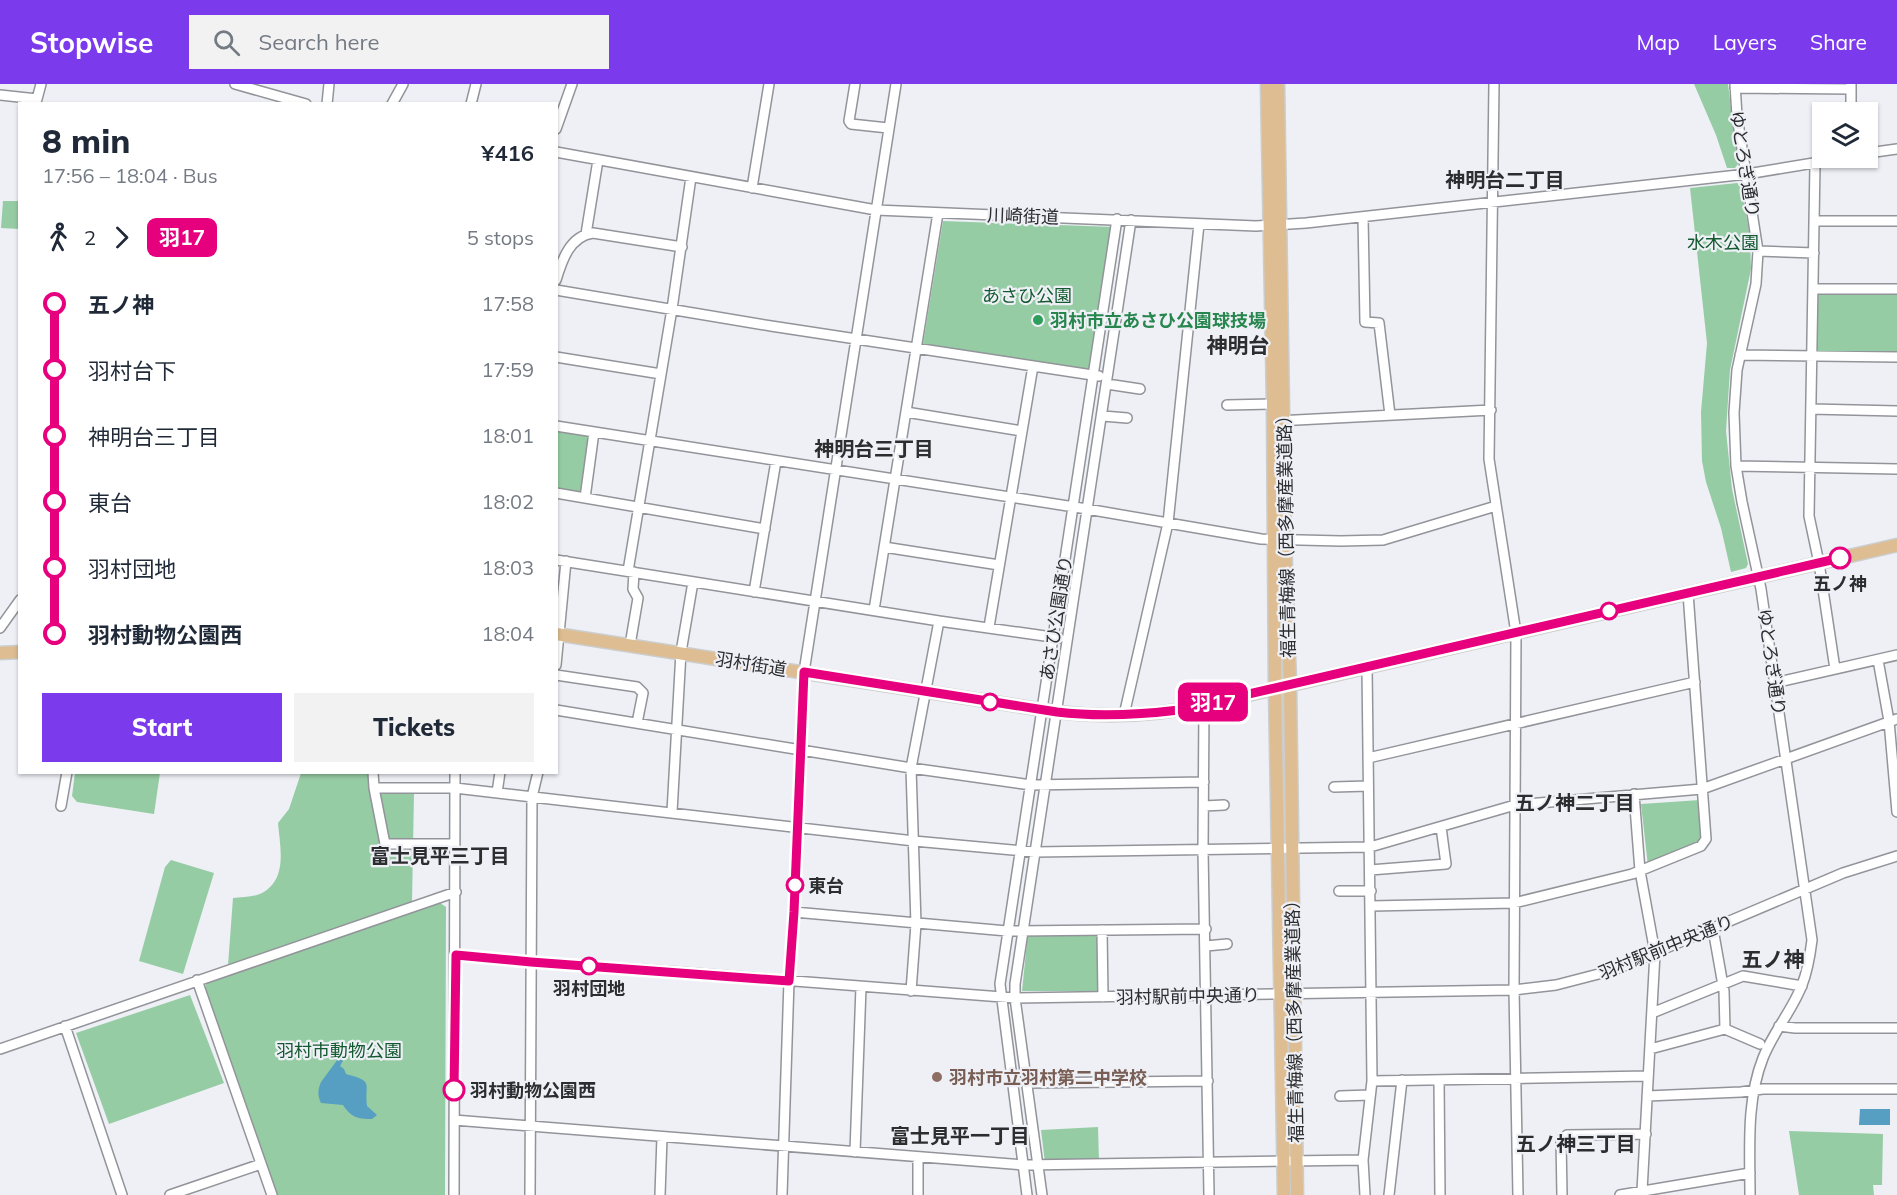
<!DOCTYPE html>
<meta charset="utf-8">
<style>
:root{--surface:#fff;--page:#f2f2f3;--text:#1f2937;--muted:#747a83;--accent:#7c3aed}
body{margin:0;font-family:Mulish,"Noto Sans JP",sans-serif;background:var(--page);color:var(--text);height:100vh;display:flex;flex-direction:column;font-size:22px;white-space:nowrap}
*{box-sizing:border-box;margin:0}
p{font-size:20px;color:var(--muted)}
.icon{flex:none;width:33px;height:33px;fill:none;stroke:currentColor;stroke-width:2;stroke-linecap:round;stroke-linejoin:round}
.map{position:relative;flex:1;overflow:hidden}
.drawer{position:absolute;left:18px;top:18px;width:540px;height:672px;display:flex;flex-direction:column;background:var(--surface);border-radius:0px;box-shadow:0 2px 4px #0004}
.drawer>*{flex:none}
.badge{padding:0 12px;border-radius:9px;font-size:21px;line-height:39px}
.tools{position:absolute;left:1812px;top:18px;display:grid;gap:12px}
.tools a{display:grid;place-items:center;width:66px;height:66px;border-radius:0px;background:var(--surface);box-shadow:0 2px 4px #0004;font-size:30px}
.map>.badge{position:absolute;translate:-50% -50%;box-shadow:0 0 0 3px #fff}
.legs{display:flex;align-items:center;gap:9px;height:66px;padding:0 24px;font-size:20px}
.legs p{margin-inline-start:auto}
.head{display:flex;align-items:center;justify-content:space-between;height:102px;padding:0 24px}
h1{font-size:33px;font-weight:800;line-height:45px}
.button{display:flex;gap:12px;margin-top:auto;padding:12px 24px}
.button a{flex:1;height:69px;border-radius:0px;background:var(--accent);color:#fff;font-size:24px;font-weight:800;line-height:69px;text-align:center}
.button a+a{background:var(--page);color:var(--text)}
ul{padding:0 24px;list-style:none}
li{display:flex;align-items:center;gap:21px;height:66px;font-size:22px}
li i{display:grid;place-items:center;width:9px;height:100%;margin:0 8px;background:currentColor}
li i::after{content:'';width:15px;height:15px;margin:-8px;border:4px solid;border-radius:50%;background:var(--surface)}
li p{margin-inline-start:auto}
li:first-child i{background:linear-gradient(#0000 50%,currentColor 0)}
li:last-child i{background:linear-gradient(currentColor 50%,#0000 0)}
header{display:flex;align-items:center;gap:36px;box-sizing:border-box;height:84px;padding:0 30px;background:var(--accent);color:#fff}
header strong{font-size:28px}
nav{display:flex;gap:33px;margin-inline-start:auto;font-size:21px}
.search{width:420px;height:54px;background:var(--page);display:flex;align-items:center;gap:15px;box-sizing:border-box;padding:0 21px;border-radius:0px;color:var(--muted);font-size:22px}
.map>svg:first-child{display:block}
.green{fill:#96cca4}
.water{fill:#569fc3}
.lines{fill:none;stroke-linecap:round;stroke-linejoin:round}
.minor-casing{stroke:#92949a;stroke-width:12}
.major-casing{stroke:#cccdcd;stroke-width:15}
.minor{stroke:#fff;stroke-width:9}
.major{stroke:#ddbd91;stroke-width:12}
.line-1-casing{stroke:#fff;stroke-width:14}
.line-1{stroke:#e6007e;stroke-width:9}
.leisure-dot{fill:#2e9e5b;stroke:#eef0f6;stroke-width:2}
.stop-1-dot{fill:#fff;stroke:#e6007e;stroke-width:3}
.education-dot{fill:#8d6e63;stroke:#eef0f6;stroke-width:2}
.labels{text-anchor:middle;dominant-baseline:central;stroke-width:4.5;stroke-linejoin:round;paint-order:stroke}
.street-label{font-size:18px;fill:#2c2d2f;stroke:#eef0f6}
.park-label{font-size:18px;fill:#13592f;stroke:#eef0f6}
.leisure-label{font-size:18px;font-weight:bold;fill:#27864d;stroke:#eef0f6;text-anchor:start}
.stop-label{font-size:18px;font-weight:bold;fill:#2c2d2f;stroke:#eef0f6}
.education-label{font-size:18px;font-weight:bold;fill:#785e54;stroke:#eef0f6;text-anchor:start}
.neighbourhood-label{font-size:20px;font-weight:bold;fill:#2c2d2f;stroke:#eef0f6}
.quarter-label{font-size:21px;font-weight:bold;fill:#2c2d2f;stroke:#eef0f6}
</style>
<header>
<strong>Stopwise</strong>
<div class="search"><svg class="icon" aria-label="search" viewBox="0 0 24 24"><circle cx="10" cy="10" r="6"/><path d="M15 15l6 6"/></svg>Search here</div>
<nav><a>Map</a><a>Layers</a><a>Share</a></nav>
</header>
<div class="map">
<svg width="1897" height="1111" viewBox="0 0 1897 1111">
<rect width="100%" height="100%" fill="#eef0f6"/>
<!-- green -->
<path class="green" d="M1694 0H1728L1738 80 1735 84H1727L1716 51Z
M1737 99 1741 102 1750 153 1751 185 1730 286 1726 347 1732 405 1748 480 1746 484 1731 488 1721 444 1706 398 1702 377 1701 328 1707 259 1690 104Z
M3 117H19V145L1 144Z
M943 137 1114 143 1094 289 922 266Z
M1820 207 1897 209V267L1895 269 1818 268 1816 265V211Z
M556 346 592 352 584 413 557 408Z
M75 689H160L154 730 77 718 72 712Z
M301 689H370L371 709H414L412 818 228 881 233 814C242 813 255 813 262 809 288 795 280 763 278 739L289 725Z
M1700 716 1705 750 1701 762 1648 782 1641 720Z
M171 776 214 789 183 890 139 877 165 783Z
M440 819 446 823 445 1111H277L204 905 207 899Z
M1028 848 1100 850V907H1022Z
M190 911 224 999 109 1040 76 949Z
M1098 1043 1099 1078 1045 1079 1041 1046Z
M1789 1047 1883 1050 1882 1101H1873L1874 1111H1799Z"/>
<!-- water -->
<path class="water" d="M352 956 353 959 340 982 344 985 346 990C375 998 364 998 367 1022L377 1031 372 1035C357 1035 351 1033 343 1021L321 1019C317 1011 318 1005 321 998Z
M1860 1025H1890V1041H1859Z"/>
<g class="lines">
<!-- minor casing -->
<g class="minor-casing">
<path id="minor" d="M235 0 306 20
M855 0 849 37 851 40 888 44
M1494 0 1489 375 1516 549 1514 906 1518 1111
M1735 0 1737 32 1758 167 1756 200 1737 286 1734 329 1736 382 1742 418 1761 505 1812 856C1810 872 1808 886 1802 901 1792 927 1773 948 1763 974 1746 1017 1750 1065 1750 1111
M1851 0V28
M1735 4 1851 5
M0 11 37 15 41 0
M327 20 329 0
M392 20 403 0
M471 20 476 0
M556 45 572 0
M556 68 876 126 1256 142 1306 139 1747 90 1844 74
M1868 69 1897 65
M1815 80 1809 432 1819 479 1835 585
M752 104 769 0
M1363 133 1365 238 1379 239 1390 331
M1814 137H1897
M586 150 598 76
M1758 167 1814 169
M556 196C562 176 570 152 593 149L682 163
M1813 205H1897
M556 206 771 242 1099 292
M1740 271 1897 273
M556 273 661 290
M1107 300 1140 305
M1227 321 1273 320
M1811 325 1897 327
M906 328 1022 347
M1103 332 1127 334
M1277 337 1491 326
M556 342 1087 425 1261 455 1341 457 1383 456 1496 422
M1736 382 1897 385
M556 409 765 445
M585 414 594 348
M884 463 999 481
M556 476 939 537 1059 554
M628 487 672 225 691 93
M754 508 776 377
M874 526 938 129
M989 543 1033 282
M0 544 20 516
M630 561 638 514 633 505 634 488
M1878 576 1889 637 1897 728
M556 581 566 477
M556 591 637 603 643 609 637 639
M1774 599 1897 571
M1204 621 1203 766 1209 1111
M556 626 911 684 1031 701 1204 698
M1124 631 1168 439 1199 140
M1368 674 1695 598
M373 688 374 704 385 760H455
M1334 703 1368 702
M374 704H455L914 757 1035 768 1370 763 1515 721 1702 705 1897 635
M497 709 500 688
M1634 710 1640 787 1655 869 1642 1107
M61 722 67 688
M1204 722 1224 721
M672 728 681 568 693 498
M1370 786 1446 780 1441 743
M1339 807H1371
M1371 822 1514 819 1632 790 1701 762 1706 755 1688 509
M794 828 1007 847 1206 845
M1713 845 1724 907 1725 945
M1102 846 1103 913
M1206 862 1227 860
M456 871 531 878 679 888 1015 914 1514 906 1556 901 1614 886 1843 789 1897 772
M197 896 272 1111
M911 907 916 840 911 684 939 537
M1652 929 1743 892 1802 902
M65 942 122 1111
M1779 942 1795 944H1897
M0 965 456 808
M1650 965 1725 945 1760 960
M1439 996 1440 1111
M1372 997 1648 992
M1027 999 1208 997
M1340 1012 1370 1011
M1647 1012 1741 1008 1763 1005H1897
M454 1036 1023 1081 1363 1076
M855 1068 861 903
M170 1111 261 1080
M454 1111 455 688
M530 1111 532 713 538 688
M660 1111 662 1053
M782 1111 789 897 794 828 804 588 896 0
M918 1111V1074
M1027 1111 1000 900 1117 135
M1042 1111 1015 914V900L1131 136
M1365 1111 1363 1076 1372 997 1367 583
M1389 1111 1402 996
M1562 1111 1561 1056 1567 1051 1646 1050
M1620 1111 1750 1089"/>
</g>
<!-- major casing -->
<g class="major-casing">
<path id="major" d="M1267 0 1273 320 1275 604 1284 1111
M1278 0 1285 456 1290 600 1297 1111
M556 550 1057 628C1107 634 1155 632 1204 621L1897 461
M0 569 20 568"/>
</g>
<!-- minor -->
<use href="#minor" class="minor"/>
<!-- major -->
<use href="#major" class="major"/>
</g>
<g class="lines">
<!-- line-1 casing -->
<g class="line-1-casing">
<path id="line-1" d="M454 1006 456 871 531 878 789 897 794 828 804 588 1057 628C1098 633 1138 631 1179 626L1840 474"/>
</g>
<!-- line-1 -->
<use href="#line-1" class="line-1"/>
</g>
<!-- markers -->
<circle class="leisure-dot" cx="1038" cy="236" r="6"/>
<g class="stop-1-dot">
<circle cx="1840" cy="474" r="10"/>
<circle cx="1609" cy="527" r="8"/>
<circle cx="990" cy="618" r="8"/>
<circle cx="795" cy="801" r="8"/>
<circle cx="589" cy="882" r="8"/>
<circle cx="454" cy="1006" r="10"/>
</g>
<circle class="education-dot" cx="937" cy="993" r="6"/>
<g class="labels">
<!-- street labels -->
<g class="street-label">
<text transform="translate(1745 80) rotate(81)">ゆとろぎ通り</text>
<text transform="translate(1023 132) rotate(2)">川崎街道</text>
<text transform="translate(1286 448) rotate(-91)">福生青梅線（西多摩産業道路）</text>
<text transform="translate(1056 534) rotate(-81)">あさひ公園通り</text>
<text transform="translate(1772 578) rotate(82)">ゆとろぎ通り</text>
<text transform="translate(751 580) rotate(9)">羽村街道</text>
<text transform="translate(1666 863) rotate(-22)">羽村駅前中央通り</text>
<text transform="translate(1188 912) rotate(-1)">羽村駅前中央通り</text>
<text transform="translate(1294 933) rotate(-91)">福生青梅線（西多摩産業道路）</text>
</g>
<!-- park labels -->
<g class="park-label">
<text x="1723" y="158">水木公園</text>
<text x="1027" y="211">あさひ公園</text>
<text x="339" y="966">羽村市動物公園</text>
</g>
<!-- leisure labels -->
<g class="leisure-label">
<text x="1050" y="236">羽村市立あさひ公園球技場</text>
</g>
<!-- stop labels -->
<g class="stop-label">
<text x="1840" y="499">五ノ神</text>
<text x="808" y="801" text-anchor="start">東台</text>
<text x="589" y="904">羽村団地</text>
<text x="470" y="1006" text-anchor="start">羽村動物公園西</text>
</g>
<!-- education labels -->
<g class="education-label">
<text x="949" y="993">羽村市立羽村第二中学校</text>
</g>
<!-- neighbourhood labels -->
<g class="neighbourhood-label">
<text x="1505" y="95">神明台二丁目</text>
<text x="874" y="364">神明台三丁目</text>
<text x="1575" y="718">五ノ神二丁目</text>
<text x="440" y="771">富士見平三丁目</text>
<text x="960" y="1051">富士見平一丁目</text>
<text x="1576" y="1059">五ノ神三丁目</text>
</g>
<!-- quarter labels -->
<g class="quarter-label">
<text x="1238" y="261">神明台</text>
<text x="1773" y="875">五ノ神</text>
</g>
</g>
</svg>
<div class="tools">
<a><svg class="icon" aria-label="layers" viewBox="0 0 24 24"><path d="M12 4l9 5-9 5-9-5zM3 14l9 5 9-5"/></svg></a>
</div>
<b class="badge" style="left:1213px;top:618px;background:#e6007e;color:#fff">羽17</b>
<section class="drawer">
<div class="head"><div><h1>8 min</h1><p>17:56 – 18:04 · Bus</p></div><b>¥416</b></div>
<div class="legs"><svg class="icon" aria-label="walk" viewBox="0 0 24 24"><circle cx="13" cy="4" r="2"/><path d="M13 8l-2 6 4 7M11 14l-3 7M7 12l3-4h3l4 4"/></svg>2<svg class="icon" aria-label="forward" viewBox="0 0 24 24"><path d="M9 5l7 7-7 7"/></svg><b class="badge" style="background:#e6007e;color:#fff">羽17</b><p>5 stops</p></div>
<ul>
<li><i style="color:#e6007e"></i><b>五ノ神</b><p>17:58</p></li>
<li><i style="color:#e6007e"></i><span>羽村台下</span><p>17:59</p></li>
<li><i style="color:#e6007e"></i><span>神明台三丁目</span><p>18:01</p></li>
<li><i style="color:#e6007e"></i><span>東台</span><p>18:02</p></li>
<li><i style="color:#e6007e"></i><span>羽村団地</span><p>18:03</p></li>
<li><i style="color:#e6007e"></i><b>羽村動物公園西</b><p>18:04</p></li>
</ul>
<div class="button"><a>Start</a><a>Tickets</a></div>
</section>
</div>
